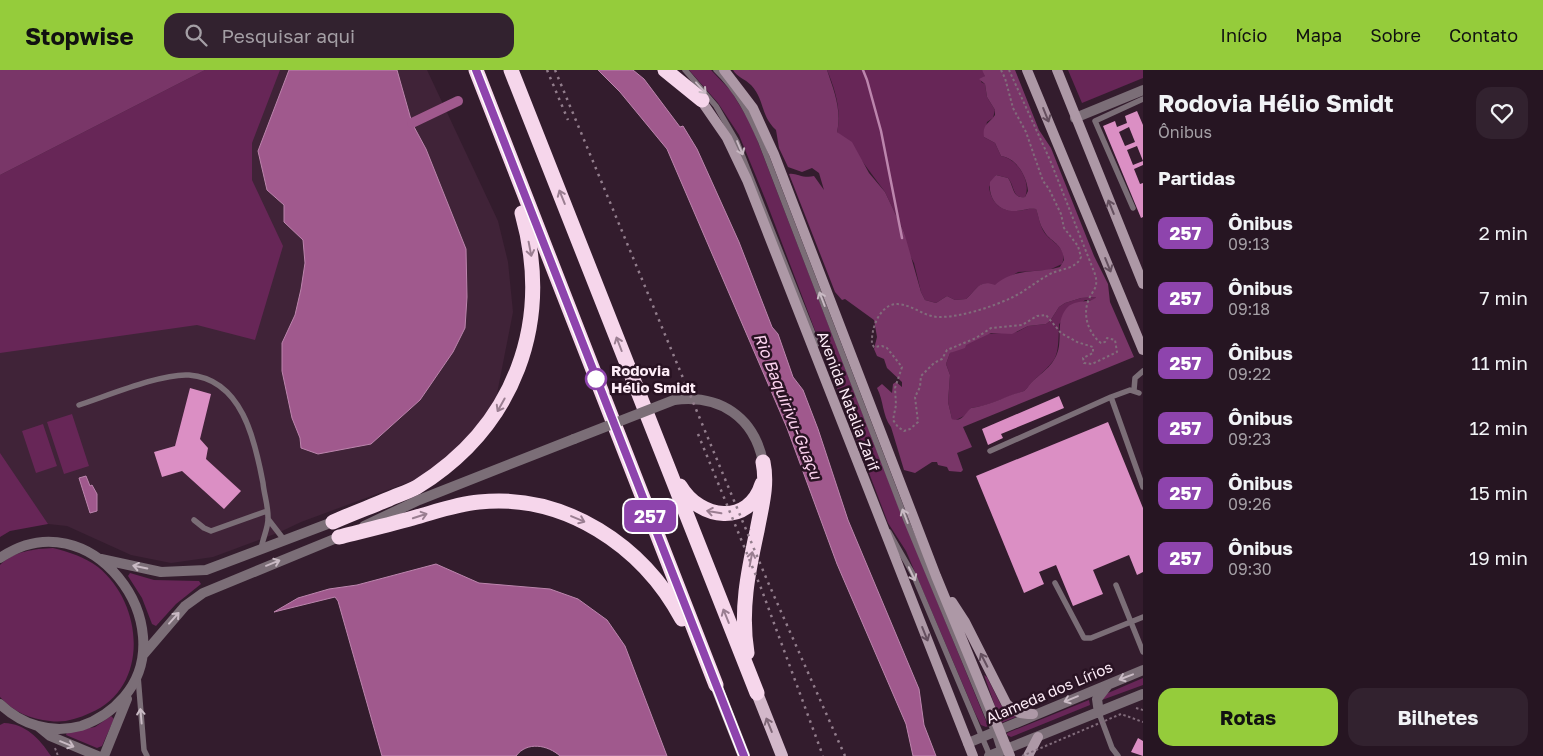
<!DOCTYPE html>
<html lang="pt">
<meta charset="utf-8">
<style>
:root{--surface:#261522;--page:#32222f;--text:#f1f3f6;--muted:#a49fa5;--accent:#95cc3b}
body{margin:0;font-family:"Golos Text",sans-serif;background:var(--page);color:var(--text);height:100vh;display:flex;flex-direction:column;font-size:19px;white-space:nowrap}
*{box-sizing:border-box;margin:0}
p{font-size:16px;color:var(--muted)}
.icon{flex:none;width:28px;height:28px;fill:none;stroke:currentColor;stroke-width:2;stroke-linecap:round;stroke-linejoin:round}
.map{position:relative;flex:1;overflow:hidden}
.panel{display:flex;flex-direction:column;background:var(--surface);width:400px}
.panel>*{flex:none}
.badge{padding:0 10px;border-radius:8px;font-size:18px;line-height:32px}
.map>.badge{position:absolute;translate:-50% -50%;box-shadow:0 0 0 2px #fff}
h2{padding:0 15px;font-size:19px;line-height:45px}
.round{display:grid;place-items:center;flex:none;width:52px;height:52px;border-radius:15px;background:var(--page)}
.summary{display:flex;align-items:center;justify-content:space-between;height:85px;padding:0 15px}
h1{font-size:24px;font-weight:700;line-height:38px}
.primary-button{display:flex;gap:10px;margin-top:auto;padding:10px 15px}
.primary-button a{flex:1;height:58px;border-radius:15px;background:var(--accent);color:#111;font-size:20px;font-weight:700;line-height:58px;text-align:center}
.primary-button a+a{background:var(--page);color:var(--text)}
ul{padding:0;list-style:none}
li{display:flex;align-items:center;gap:15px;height:65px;padding:0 15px}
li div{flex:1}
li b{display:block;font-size:19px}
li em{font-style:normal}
li .badge{min-width:55px;font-weight:700;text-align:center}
header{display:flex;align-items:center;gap:30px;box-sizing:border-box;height:70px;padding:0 25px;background:var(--accent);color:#111}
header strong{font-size:24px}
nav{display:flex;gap:28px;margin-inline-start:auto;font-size:18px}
.search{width:350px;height:45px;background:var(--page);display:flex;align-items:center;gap:12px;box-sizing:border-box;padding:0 18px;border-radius:15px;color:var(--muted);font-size:19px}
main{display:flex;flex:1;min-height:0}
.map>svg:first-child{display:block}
.built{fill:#402338}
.green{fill:#672657}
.forest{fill:#793668;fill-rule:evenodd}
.water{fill:#a0598d;stroke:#bc85ad}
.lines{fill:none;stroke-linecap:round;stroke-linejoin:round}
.stream{stroke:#bc85ad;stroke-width:2.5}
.canal{stroke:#a0598d;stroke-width:10}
.building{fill:#db8fc4;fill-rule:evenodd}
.path{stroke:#816c7b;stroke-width:2;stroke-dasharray:2.5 2.5;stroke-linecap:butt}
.lane{stroke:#7b6e77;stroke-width:5.5}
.street{stroke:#7b6e77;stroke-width:10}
.secondary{stroke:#ad98a6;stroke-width:10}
.primary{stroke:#d3b8ca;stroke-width:12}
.highway{stroke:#f6d6eb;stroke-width:15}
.rail{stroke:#927d8c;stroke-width:2.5;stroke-dasharray:2.5 5;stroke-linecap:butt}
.path-bridge{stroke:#816c7b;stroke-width:2;stroke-dasharray:2.5 2.5;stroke-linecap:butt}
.street-bridge{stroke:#7b6e77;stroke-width:10}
.oneway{stroke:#c9bac4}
.oneway2{stroke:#644f5e}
.oneway3{stroke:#9a7e91}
.oneway4{stroke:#7e6676}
.line-casing{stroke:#fff;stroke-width:11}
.line{stroke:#8e44ad;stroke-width:8}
.stop-dot{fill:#fff;stroke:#8e44ad;stroke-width:2.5}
.labels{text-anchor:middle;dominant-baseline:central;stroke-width:5;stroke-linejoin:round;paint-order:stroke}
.stop-label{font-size:15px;font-weight:bold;fill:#fdecf7;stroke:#291323;text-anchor:start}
.street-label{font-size:15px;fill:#fdecf7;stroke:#291323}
.water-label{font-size:16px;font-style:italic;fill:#fcd3ef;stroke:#291323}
</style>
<header>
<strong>Stopwise</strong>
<div class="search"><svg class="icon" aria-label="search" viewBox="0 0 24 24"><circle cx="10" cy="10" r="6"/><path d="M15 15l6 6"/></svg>Pesquisar aqui</div>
<nav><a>Início</a><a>Mapa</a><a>Sobre</a><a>Contato</a></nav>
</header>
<main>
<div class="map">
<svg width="1143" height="686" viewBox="0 0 1143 686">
<rect width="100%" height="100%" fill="#331c2d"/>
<!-- built -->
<path class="built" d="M0 0H427L498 151 508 192 513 242 495 334 460 376 420 408 301 452 280 462 213 487 171 493 131 485 67 456 48 454 0 458Z"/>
<!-- green -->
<path class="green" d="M205 0H280L252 73V110L283 176 255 270 197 255 0 283V105Z
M689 0H711L731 21 751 54 897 433 988 656 986 657 981 655 975 643 906 481 888 453 766 131 739 65 718 33Z
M827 0H982L986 4 981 12 985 14 987 27 995 40 993 48 987 52 984 67 995 73 1001 86C1017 88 1032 112 1025 127 1012 129 1015 116 1008 108L996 105 989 117C991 132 1001 142 1016 141 1024 141 1027 138 1036 139 1039 146 1039 154 1044 162 1050 172 1069 177 1062 194L1049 200 1018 202 995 216C978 209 977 220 966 229L955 230 947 226 936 233 925 230 921 222 914 193 908 182 904 162 885 122 862 91 837 62C842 41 835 19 827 0Z
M1068 0H1143V8L1082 33Z
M1096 227 1095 230H1085L1059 254C1058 291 1058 288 1032 312 1029 315 1027 319 1024 321 1006 327 989 336 971 338L966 345 954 351 952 349 948 332 950 305 946 294 950 283 985 264 1017 262 1028 256 1046 254 1050 251 1059 237 1065 233 1081 228Z
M72 344 89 396 64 404 47 352Z
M43 354 57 396 36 403 22 361Z
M0 383 48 454 10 461 0 467Z
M53 478C69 482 85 487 98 497 144 534 150 618 90 643 77 649 64 653 50 651 30 649 14 642 0 627V495C14 481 34 479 53 478Z
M130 503 154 510 199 511 201 514 176 534 156 556 152 554 142 528 128 506Z
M984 605 987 607 1001 635 1016 647 1001 653Z
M1143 608V615L1102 630 1101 626Z
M1089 630 1090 635 1011 667 1007 665V663Z
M111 646 114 649 102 676 97 678 66 665 67 662 95 657Z
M4 653C26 654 39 668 51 686H0V655Z"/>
<!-- forest -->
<path class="forest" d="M0 0H205L0 105Z
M733 0H827C834 21 842 40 837 62L852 72 869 103 885 122 904 162 921 222 925 230 936 233 947 226 955 230 966 229C977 220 978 209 995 215 1016 197 1035 204 1060 197L1064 190C1062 172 1051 173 1044 161 1039 154 1039 147 1036 139 1026 138 1024 141 1016 141 999 142 988 129 990 112L996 105 1008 108C1014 116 1012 129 1025 127L1028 121C1027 107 1017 88 1001 86L995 73 984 67C982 54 989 54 995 45V40L987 27 985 14 979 9 985 6 982 0H1015L1039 60 1051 78 1094 186 1108 214 1110 232 1134 287 963 357 972 377 957 383 963 400 961 402 949 401 947 397 938 395 937 392H932L915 403 904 400 891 357C882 345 884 331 877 318L882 314 892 323 893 314 896 312 902 317V312L887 298 884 289 877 286 874 279 877 267 874 250 845 229 842 230 835 222 789 104C795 102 803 109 814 106L824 120 819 103 812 98 802 102 788 97 779 78 776 60C760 45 765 30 751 15 745 9 737 7 733 0ZM1096 227C1092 234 1074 228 1066 239 1057 251 1061 262 1059 276 1056 295 1043 301 1031 313 1028 316 1027 319 1024 321 1006 326 989 336 971 338 966 342 962 353 952 349L948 332 950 305 946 294 950 283 965 278 966 275 991 263 1012 264 1028 256 1046 254 1050 251 1059 237 1065 233 1081 228Z"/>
<!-- water -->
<path class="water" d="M289 0H397L412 53 426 79 466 179 467 227 465 258 453 282 420 330 371 374 318 384 301 378 300 368 292 348 282 301V273L295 245 301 219 305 193 303 170 284 152V135L267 120 258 81Z
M598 0H633L644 9 680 57 683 56 697 79 739 172 772 257 778 264 793 307 803 320 818 359 848 450 919 619 924 655 936 686H913L906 654 837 494 787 358 667 79 620 22Z
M86 406 90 416 92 415 97 424V441L90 443 79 408Z
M436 494 479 513 550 519 578 529 607 550 625 576 667 686H560C548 675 527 671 516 686H382L338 531 335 527 274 542 298 528 329 519 357 515Z"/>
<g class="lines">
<!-- stream -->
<path class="stream" d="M863 0 867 10 881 61 902 168"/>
<!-- canal -->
<path class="canal" d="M412 53 458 31"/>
</g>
<!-- building -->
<path class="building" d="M1137 41 1143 55V95L1134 99 1140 114 1143 113V147L1141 148 1103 56 1115 51 1117 57 1127 53 1125 46ZM1129 57 1135 72 1125 76 1119 62ZM1137 76 1143 91 1133 95 1127 80Z
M190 318 211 324 200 369 208 378 206 389 241 421 224 439 182 401 162 407 154 382 175 376Z
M1059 326 1064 338 1001 364 1003 368 988 375 982 359Z
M1108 352 1143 438V502L1137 505 1129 485 1093 500 1103 524 1073 536 1056 495 1039 502 1044 514 1024 523 976 406Z
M1138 668 1143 671V686L1131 682Z"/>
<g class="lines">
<!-- path -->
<path class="path" d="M1001 0 1005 8 1013 38 1026 62 1043 111 1049 119 1061 144 1064 158 1078 176 1081 187C1077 198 1062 199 1052 203 1038 210 1027 220 1013 227 992 237 962 247 939 247 922 247 908 230 891 235 877 241 871 261 872 274L874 277 882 276 887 278 902 297 895 318 896 335 893 350 898 357 904 361 910 359 918 352 915 327 920 317 921 306 934 293 942 289 947 280 976 268 991 258 1022 255 1037 246 1046 245 1061 263 1077 272 1093 277V283L1083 288 1084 293 1092 294 1117 282 1115 270 1107 268 1105 272 1101 273C1088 263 1082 244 1089 229 1091 224 1095 220 1096 215 1097 209 1095 204 1093 199L1050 90 1009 0
M1136 638 1143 640
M55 678 58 686"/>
<!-- lane -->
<path class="lane" d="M685 0 716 36 737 72 817 274
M716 0C737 20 750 46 761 72L906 450 994 662 1001 684
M1133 138 1095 51 1143 29
M1134 320 1135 308 1143 301
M1111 327 1143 417
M79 335C107 326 162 303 189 305 242 309 255 370 263 413 264 424 268 435 268 447 269 457 262 469 261 480
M990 381 1111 327 1130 320 1139 323
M268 449 285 471
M194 450 204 458 211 461 267 441
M889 462 913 504 990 686
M1055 513 1084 568H1091L1143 547
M1116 515 1143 582
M138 606 144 680 147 686
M1099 643 1112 678 1118 686"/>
<!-- street -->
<path class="street" d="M1075 48 1143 20
M674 330C720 324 754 347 763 392
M364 456 419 430 574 369
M0 488C90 426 185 556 124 627 112 641 99 650 81 656 51 664 22 655 0 634
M101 489 161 502 206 500 338 450
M143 585 185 536 203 523 344 465
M1099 643 1097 629 1108 615
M39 657 50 666 98 686
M968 673 1143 600
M104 686 127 629
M989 686 1143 624"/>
<!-- secondary -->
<path class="secondary" d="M724 0 753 38 774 84 936 506 1010 686
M1027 0 1143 280
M1057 0 1143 214
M698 26 727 68 747 110 973 686
M952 532 965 552 1006 633C1015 643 1021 644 1033 644
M1028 686 1038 667"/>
<!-- primary -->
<path class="primary" d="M716 615 744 686
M757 623 782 686"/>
<!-- highway -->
<path class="highway" d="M476 0 716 615
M511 0 757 623
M665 0 702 30
M680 416C700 450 749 456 762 414
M333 452C351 444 370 437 389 429 398 425 408 422 417 417 515 356 553 253 522 143
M339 467C363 461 388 455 413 448 435 442 456 434 479 432 565 423 643 476 682 549
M747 583C740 541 748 502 757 461 761 438 768 416 763 392"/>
<!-- rail -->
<path class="rail" d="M547 0 568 50
M555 0 767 510 845 686
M698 364 761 518 823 686"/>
<!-- path-bridge -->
<path class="path-bridge" d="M1022 686 1121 644 1143 652"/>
<!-- street-bridge -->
<path class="street-bridge" d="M574 369 674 330"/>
</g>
<!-- one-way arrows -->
<defs><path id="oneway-shaft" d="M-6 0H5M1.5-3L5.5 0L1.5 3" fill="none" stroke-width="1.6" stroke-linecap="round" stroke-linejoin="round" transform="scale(1.25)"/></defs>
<g class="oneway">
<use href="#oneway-shaft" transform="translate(701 18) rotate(48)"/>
<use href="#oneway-shaft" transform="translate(740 78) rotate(67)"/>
<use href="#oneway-shaft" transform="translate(822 229) rotate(-111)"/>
<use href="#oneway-shaft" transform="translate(905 446) rotate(-111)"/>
<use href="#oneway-shaft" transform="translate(273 493) rotate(-22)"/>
<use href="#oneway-shaft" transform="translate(140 497) rotate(-168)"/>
<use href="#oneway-shaft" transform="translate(912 504) rotate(65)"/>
<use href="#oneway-shaft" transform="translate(174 548) rotate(-48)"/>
<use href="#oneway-shaft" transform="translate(1126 607) rotate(159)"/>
<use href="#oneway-shaft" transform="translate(1071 629) rotate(158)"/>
<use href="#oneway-shaft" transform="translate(141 646) rotate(-95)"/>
<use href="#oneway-shaft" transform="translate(67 674) rotate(22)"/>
</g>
<g class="oneway2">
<use href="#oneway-shaft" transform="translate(1046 45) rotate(68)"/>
<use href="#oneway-shaft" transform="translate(1111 137) rotate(-112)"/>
<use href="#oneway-shaft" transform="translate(1108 195) rotate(68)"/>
<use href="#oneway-shaft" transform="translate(925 564) rotate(68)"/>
<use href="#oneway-shaft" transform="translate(984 590) rotate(-117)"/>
</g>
<g class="oneway3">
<use href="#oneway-shaft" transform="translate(562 127) rotate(-112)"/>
<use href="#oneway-shaft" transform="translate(530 179) rotate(79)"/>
<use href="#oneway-shaft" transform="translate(619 274) rotate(-111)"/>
<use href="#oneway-shaft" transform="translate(501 335) rotate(119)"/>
<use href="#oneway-shaft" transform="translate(714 442) rotate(-170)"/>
<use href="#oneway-shaft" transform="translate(420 446) rotate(-18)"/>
<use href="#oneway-shaft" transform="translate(578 449) rotate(23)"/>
<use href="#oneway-shaft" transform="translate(751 489) rotate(-79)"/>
<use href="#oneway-shaft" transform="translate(726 546) rotate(-112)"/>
</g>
<use class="oneway4" href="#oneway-shaft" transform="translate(769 655) rotate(-112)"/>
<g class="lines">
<!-- line casing -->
<g class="line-casing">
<path id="line" d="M476 0 744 686"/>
</g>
<!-- line -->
<use href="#line" class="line"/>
</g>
<!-- markers -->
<circle class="stop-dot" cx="596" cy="309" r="10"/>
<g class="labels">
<!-- stop labels -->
<g class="stop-label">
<text x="611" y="300">Rodovia<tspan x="611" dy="17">Hélio Smidt</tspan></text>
</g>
<!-- street labels -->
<g class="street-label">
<text transform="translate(849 331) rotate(69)">Avenida Natalia Zarif</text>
<text transform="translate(1049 622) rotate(-23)">Alameda dos Lírios</text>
</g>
<!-- water labels -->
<g class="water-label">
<text transform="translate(788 336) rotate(68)">Rio Baquirivu-Guaçu</text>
</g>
</g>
</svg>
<b class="badge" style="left:650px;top:446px;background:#8e44ad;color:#fff">257</b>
</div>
<section class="panel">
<div class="summary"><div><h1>Rodovia Hélio Smidt</h1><p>Ônibus</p></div><a class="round"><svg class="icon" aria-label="heart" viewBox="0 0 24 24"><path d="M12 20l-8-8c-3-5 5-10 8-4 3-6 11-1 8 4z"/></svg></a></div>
<h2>Partidas</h2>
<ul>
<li><span class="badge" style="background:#8e44ad;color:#fff">257</span><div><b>Ônibus</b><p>09:13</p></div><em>2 min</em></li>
<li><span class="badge" style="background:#8e44ad;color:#fff">257</span><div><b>Ônibus</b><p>09:18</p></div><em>7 min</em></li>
<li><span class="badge" style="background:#8e44ad;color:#fff">257</span><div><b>Ônibus</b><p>09:22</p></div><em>11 min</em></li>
<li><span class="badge" style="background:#8e44ad;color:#fff">257</span><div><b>Ônibus</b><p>09:23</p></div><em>12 min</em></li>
<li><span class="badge" style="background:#8e44ad;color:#fff">257</span><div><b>Ônibus</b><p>09:26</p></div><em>15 min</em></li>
<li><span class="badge" style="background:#8e44ad;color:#fff">257</span><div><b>Ônibus</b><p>09:30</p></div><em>19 min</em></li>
</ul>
<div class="primary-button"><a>Rotas</a><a>Bilhetes</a></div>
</section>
</main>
